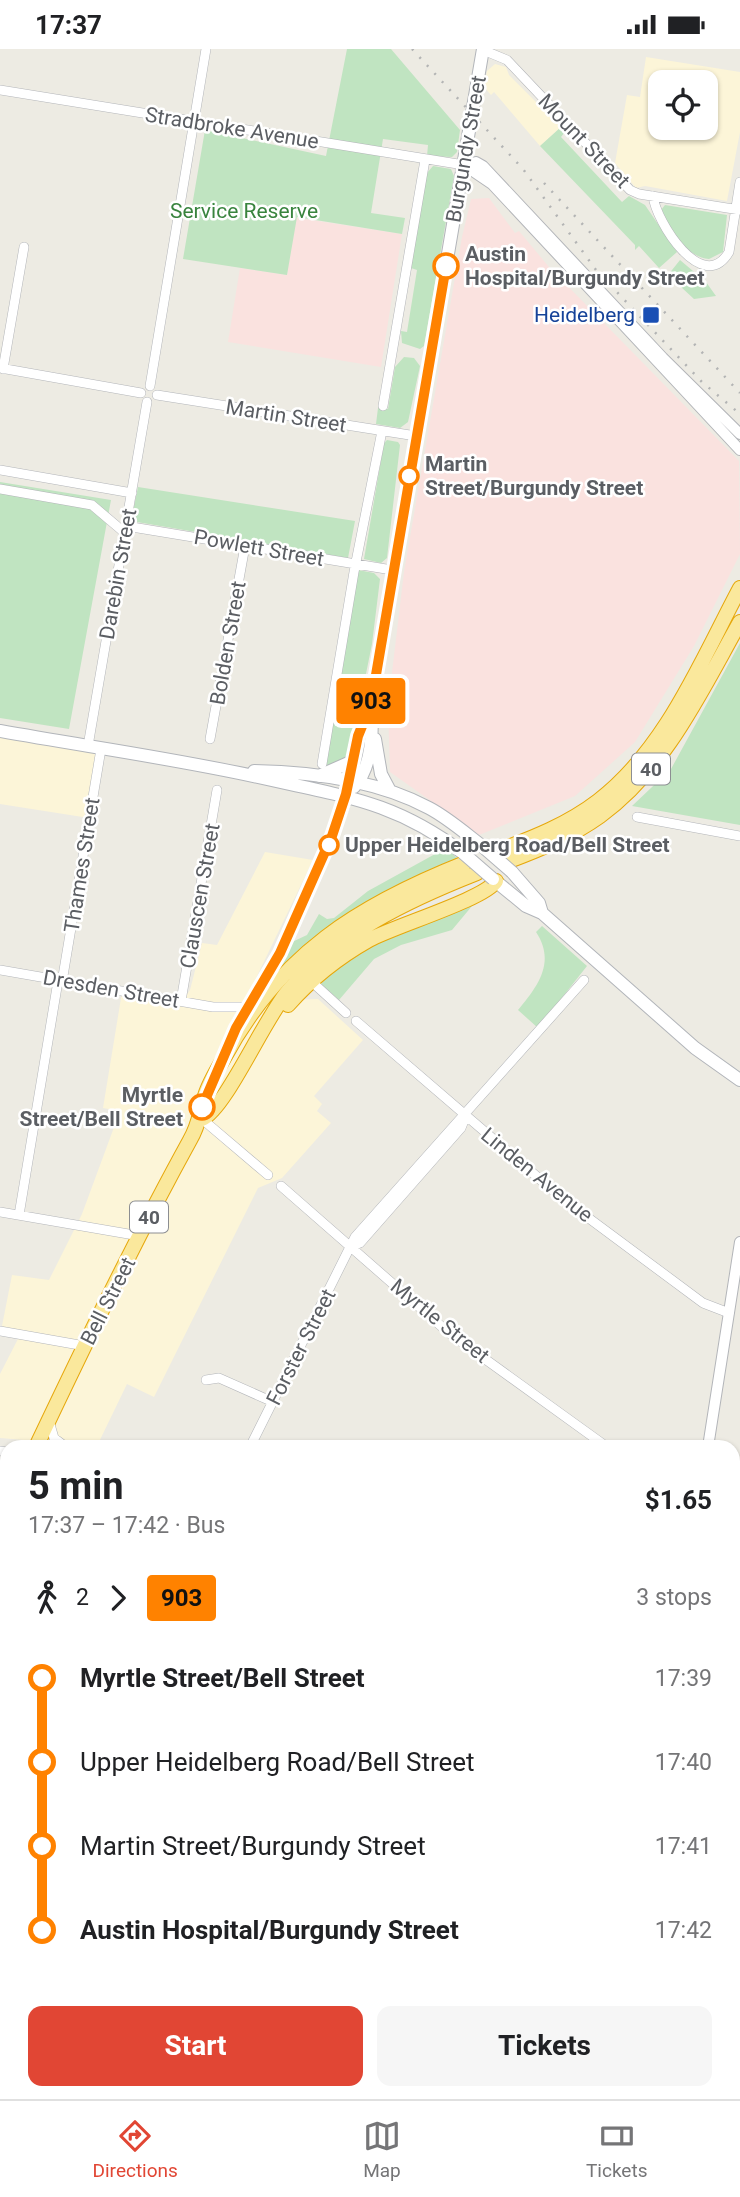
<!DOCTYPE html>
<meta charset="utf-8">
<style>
:root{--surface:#fff;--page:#f6f6f6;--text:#202124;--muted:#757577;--line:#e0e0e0;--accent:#e14634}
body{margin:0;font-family:Roboto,sans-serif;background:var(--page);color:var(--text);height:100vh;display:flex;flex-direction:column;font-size:26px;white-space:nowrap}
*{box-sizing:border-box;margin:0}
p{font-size:23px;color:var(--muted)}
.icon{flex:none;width:38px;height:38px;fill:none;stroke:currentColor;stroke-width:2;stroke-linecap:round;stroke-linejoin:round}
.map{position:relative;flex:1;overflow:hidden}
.sheet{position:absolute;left:0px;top:1391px;width:740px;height:660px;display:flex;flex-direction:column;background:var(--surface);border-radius:21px 21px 0 0;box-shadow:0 2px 5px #0004}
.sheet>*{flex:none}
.badge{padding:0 14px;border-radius:5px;font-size:24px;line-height:46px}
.controls{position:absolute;left:648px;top:21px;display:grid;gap:14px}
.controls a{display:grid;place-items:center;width:70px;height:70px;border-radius:14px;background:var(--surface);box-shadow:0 2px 5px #0004;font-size:35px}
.map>.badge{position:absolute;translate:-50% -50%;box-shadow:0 0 0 4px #fff}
.legs{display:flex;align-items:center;gap:10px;height:77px;padding:0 28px;font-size:23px}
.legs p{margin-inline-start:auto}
.overview{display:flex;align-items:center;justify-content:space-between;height:119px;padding:0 28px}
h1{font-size:38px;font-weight:700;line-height:52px}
.button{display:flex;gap:14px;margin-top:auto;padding:14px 28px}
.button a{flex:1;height:80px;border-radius:14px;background:var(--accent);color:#fff;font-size:28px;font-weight:700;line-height:80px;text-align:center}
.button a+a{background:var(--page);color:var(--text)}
ul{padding:0 28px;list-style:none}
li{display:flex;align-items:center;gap:24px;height:84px;font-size:26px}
li i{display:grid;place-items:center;width:10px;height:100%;margin:0 9px;background:currentColor}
li i::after{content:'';width:18px;height:18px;margin:-9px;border:5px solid;border-radius:50%;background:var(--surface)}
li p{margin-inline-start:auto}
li:first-child i{background:linear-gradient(#0000 50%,currentColor 0)}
li:last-child i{background:linear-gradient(currentColor 50%,#0000 0)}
.status{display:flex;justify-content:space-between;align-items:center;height:49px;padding:0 35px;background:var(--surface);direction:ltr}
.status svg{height:19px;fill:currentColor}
.tab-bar{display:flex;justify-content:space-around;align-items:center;height:98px;border-top:2px solid var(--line);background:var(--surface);font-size:19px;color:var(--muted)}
.tab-bar a{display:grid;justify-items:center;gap:4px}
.tab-bar .selected{color:var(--accent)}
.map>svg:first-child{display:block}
.commercial{fill:#fcf5d8;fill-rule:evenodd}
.medical{fill:#fae2df}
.green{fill:#c0e4c1}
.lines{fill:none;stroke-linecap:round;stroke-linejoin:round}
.minor-casing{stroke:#b3b5b9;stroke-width:10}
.tertiary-casing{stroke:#b3b5b9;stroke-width:12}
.secondary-casing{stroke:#b2b5ba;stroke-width:14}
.trunk-casing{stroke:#e6a70a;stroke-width:16}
.minor{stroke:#fff;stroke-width:9}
.tertiary{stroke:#fff;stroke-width:10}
.secondary{stroke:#fff;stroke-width:12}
.trunk{stroke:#fae89c;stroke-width:14}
.rail{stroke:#b3b4b4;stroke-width:2.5;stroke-dasharray:2 9;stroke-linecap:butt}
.secondary-bridge-casing{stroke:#b2b5ba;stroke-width:14;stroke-linecap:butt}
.secondary-bridge{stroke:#fff;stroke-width:12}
.line-1-casing{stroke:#fff;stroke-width:16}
.line-1{stroke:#ff8200;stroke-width:10}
.stop-1-dot{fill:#fff;stroke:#ff8200;stroke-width:3.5}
.transit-dot{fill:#1a4fb4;stroke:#fff;stroke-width:2.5}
.labels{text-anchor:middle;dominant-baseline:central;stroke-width:5;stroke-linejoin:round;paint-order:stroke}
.shield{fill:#fff;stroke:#8c8e92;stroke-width:2}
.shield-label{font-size:19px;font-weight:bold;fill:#5b5e63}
.street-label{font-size:21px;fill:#5b5e63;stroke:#fff}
.park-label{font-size:21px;fill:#39843e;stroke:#fff}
.stop-label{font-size:21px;font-weight:bold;fill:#5b5e63;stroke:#fff;text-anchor:start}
.transit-label{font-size:21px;fill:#164399;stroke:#fff;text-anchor:end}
</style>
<div class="status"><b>17:37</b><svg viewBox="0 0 49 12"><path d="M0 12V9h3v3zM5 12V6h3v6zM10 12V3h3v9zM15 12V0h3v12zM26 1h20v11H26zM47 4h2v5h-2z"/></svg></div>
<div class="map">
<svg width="740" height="2050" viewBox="0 0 740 2050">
<rect width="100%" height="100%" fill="#edebe3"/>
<!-- commercial -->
<path class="commercial" d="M646 8 740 23V83L727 152 645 137 636 139 615 114 627 46 640 48ZM660 33H705V79H660Z
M495 15 506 18 509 26 561 78 540 97 494 43 491 46 484 38 487 22Z
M0 683 101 700 89 769 0 755Z
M265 803 313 811 245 952 318 950 363 991 314 1047 322 1055 317 1062 331 1074 282 1129 258 1139 154 1348 127 1335 97 1397 0 1389V1325L20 1286 1 1282 12 1226 49 1231 82 1165 120 1062 103 1059 122 943 182 952 190 941 202 894 217 896Z"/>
<!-- medical -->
<path class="medical" d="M489 149 515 184 519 182 549 218 739 412 740 505 694 597 635 693 575 747 479 786 390 723 388 657 404 523 462 188 471 150Z
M297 165 298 169 402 185 381 318 228 293 240 219 287 226Z
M7 1489V1873L0 1871V1502Z"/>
<!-- green -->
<path class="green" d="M347 0H391L460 81 457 103 452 108 427 107 428 96 383 90 371 164 405 169 402 185 297 168 287 226 183 210 205 81 326 107Z
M561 78 565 83 561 88 622 153 629 147 645 156 677 203 659 219 639 197 635 201V196L540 97Z
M433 117 451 120 454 127 424 297 420 300 402 294 401 282 407 283 417 221 411 219 427 124Z
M665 156 727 166 723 203 709 210C688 209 666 179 661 161Z
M680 211 706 233 716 247 694 250 668 226Z
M404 308 414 309 420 317 408 373 400 379 376 375 378 359 388 360 395 318Z
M387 391 398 393 400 396 387 509 381 514 364 510 384 394Z
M0 433 111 451 69 680 0 669Z
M138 438 355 472 348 509 131 472Z
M358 521 374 524 380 530 372 595 349 709 319 722Z
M740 594V776L632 757 671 720Z
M446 799 458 810C383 841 344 862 284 917L280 916 292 893 307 886 319 865 327 870 334 869 368 842Z
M477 851 452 881 401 896 374 910 339 951 322 936 321 933 364 898Z
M542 877 587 917 538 979 518 961C538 937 556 913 536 883Z"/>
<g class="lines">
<!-- minor casing -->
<g class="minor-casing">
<path id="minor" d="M483 1 507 11 630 141 639 145 740 161
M0 41 464 116
M653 147C656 173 703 247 729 203L740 133
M0 319 141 344
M3 320 24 198
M150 337 206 0
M157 346 416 387
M383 357 425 111
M0 421 132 444
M0 440 92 456 125 484
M126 477 392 521
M210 690 245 497
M88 697 147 353
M322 715 354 523 382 382
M637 768 740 787
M0 921 213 958H248
M62 933 101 700
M312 933 346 964
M181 952 217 741
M356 972 563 1150 703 1254 729 1264
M202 1070 268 1126
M281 1137 449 1284 607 1398
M0 1163 140 1187
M19 1166 58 932
M351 1198 360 1194 461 1079 465 1069
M0 1282 85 1297
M206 1331 219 1329 273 1353
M49 1372 54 1389 66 1398
M250 1398 355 1188 584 931
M0 1402 7 1403
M733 1423 740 1424
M733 1581 740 1582
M733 1759 740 1760
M733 1884 740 1885
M0 2011 7 2012
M54 2050V2044
M195 2050 196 2044
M403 2050 404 2044
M723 2050V2044"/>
</g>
<!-- tertiary casing -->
<g class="tertiary-casing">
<path id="tertiary" d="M740 385 663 309 483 117 476 113 464 116 492 135 740 401
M708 1398 740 1193
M0 1884 7 1886
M733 2008 740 2009
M618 2050 619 2044"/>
</g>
<!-- secondary casing -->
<g class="secondary-casing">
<path id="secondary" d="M0 682C89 698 179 710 267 730 347 748 395 753 463 804
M375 690 381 725 390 742
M254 722C312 723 377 731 429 759 448 769 465 784 482 797
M319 727 353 712
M354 738C372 718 373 684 371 659
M512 823 539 854 542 864
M493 830 526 857 542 864 695 999 740 1031
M237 976 280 904 332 787 347 745 358 687 371 655 483 0"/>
</g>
<!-- trunk casing -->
<g class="trunk-casing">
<path id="trunk" d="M497 802C533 789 568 775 598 752 666 700 701 612 740 539
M509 812C541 800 572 787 600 767 666 719 701 642 740 573
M288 956C311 930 339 908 369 891 394 877 485 850 496 832
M202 1070C226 1059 264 970 288 942 339 884 406 852 477 824
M36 1398C85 1295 135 1191 190 1091 200 1074 199 1064 205 1047 209 1034 217 1021 224 1009 280 905 359 856 465 814
M0 1473 7 1458"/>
</g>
<!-- minor -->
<use href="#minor" class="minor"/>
<!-- tertiary -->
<use href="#tertiary" class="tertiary"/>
<!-- secondary -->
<use href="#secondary" class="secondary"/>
<!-- trunk -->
<use href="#trunk" class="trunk"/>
<!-- rail -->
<path class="rail" d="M412 0 523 120 596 221 702 333 740 365
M544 134 740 344"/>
<!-- secondary-bridge casing -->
<g class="secondary-bridge-casing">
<path id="secondary-bridge" d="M482 797 512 823
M463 804 493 830"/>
</g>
<!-- secondary-bridge -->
<use href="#secondary-bridge" class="secondary-bridge"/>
</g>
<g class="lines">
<!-- line-1 casing -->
<g class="line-1-casing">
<path id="line-1" d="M202 1058 236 979 280 904 332 787 346 745 358 687 371 655 446 217"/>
</g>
<!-- line-1 -->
<use href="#line-1" class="line-1"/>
</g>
<!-- markers -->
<g class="stop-1-dot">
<circle cx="446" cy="217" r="12"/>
<circle cx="409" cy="427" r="9"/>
<circle cx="329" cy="796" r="9"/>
<circle cx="202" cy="1058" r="12"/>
</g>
<rect class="transit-dot" x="642" y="257" width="18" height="18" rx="3.5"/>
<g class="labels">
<!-- shield labels -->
<g class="shield">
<rect x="632" y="704.5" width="38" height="31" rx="5"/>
<rect x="130" y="1152.5" width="38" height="31" rx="5"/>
</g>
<g class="shield-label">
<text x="651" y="720">40</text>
<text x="149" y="1168">40</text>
</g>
<!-- street labels -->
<g class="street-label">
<text transform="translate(232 79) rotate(9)">Stradbroke Avenue</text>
<text transform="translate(584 92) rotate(46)">Mount Street</text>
<text transform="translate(466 100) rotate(-80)">Burgundy Street</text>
<text transform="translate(286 367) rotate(9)">Martin Street</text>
<text transform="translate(259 499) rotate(10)">Powlett Street</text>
<text transform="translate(118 525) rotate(-80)">Darebin Street</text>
<text transform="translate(228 594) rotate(-80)">Bolden Street</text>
<text transform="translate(82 816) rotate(-81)">Thames Street</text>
<text transform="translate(200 847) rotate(-80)">Clauscen Street</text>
<text transform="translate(111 940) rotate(10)">Dresden Street</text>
<text transform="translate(537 1126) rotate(39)">Linden Avenue</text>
<text transform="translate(108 1252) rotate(-63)">Bell Street</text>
<text transform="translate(440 1272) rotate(39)">Myrtle Street</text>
<text transform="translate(301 1298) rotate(-63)">Forster Street</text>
</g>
<!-- park labels -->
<g class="park-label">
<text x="244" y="162">Service Reserve</text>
</g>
<!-- stop labels -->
<g class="stop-label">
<text x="465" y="205">Austin<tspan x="465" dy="24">Hospital/Burgundy Street</tspan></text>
<text x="425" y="415">Martin<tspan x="425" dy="24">Street/Burgundy Street</tspan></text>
<text x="345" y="796">Upper Heidelberg Road/Bell Street</text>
<text x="183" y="1046" text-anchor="end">Myrtle<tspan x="183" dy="24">Street/Bell Street</tspan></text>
</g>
<!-- transit labels -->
<g class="transit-label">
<text x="635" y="266">Heidelberg</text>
</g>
</g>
</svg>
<div class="controls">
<a><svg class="icon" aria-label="locate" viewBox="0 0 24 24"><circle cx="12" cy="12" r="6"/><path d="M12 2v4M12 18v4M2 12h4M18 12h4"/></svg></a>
</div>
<b class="badge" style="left:371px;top:652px;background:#ff8200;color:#111">903</b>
<section class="sheet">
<div class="overview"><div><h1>5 min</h1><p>17:37 – 17:42 · Bus</p></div><b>$1.65</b></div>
<div class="legs"><svg class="icon" aria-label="walk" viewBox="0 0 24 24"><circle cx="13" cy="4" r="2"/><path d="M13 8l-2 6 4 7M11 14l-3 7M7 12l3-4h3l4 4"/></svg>2<svg class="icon" aria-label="forward" viewBox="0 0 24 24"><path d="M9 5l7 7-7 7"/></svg><b class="badge" style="background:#ff8200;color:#111">903</b><p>3 stops</p></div>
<ul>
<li><i style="color:#ff8200"></i><b>Myrtle Street/Bell Street</b><p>17:39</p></li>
<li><i style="color:#ff8200"></i><span>Upper Heidelberg Road/Bell Street</span><p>17:40</p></li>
<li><i style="color:#ff8200"></i><span>Martin Street/Burgundy Street</span><p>17:41</p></li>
<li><i style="color:#ff8200"></i><b>Austin Hospital/Burgundy Street</b><p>17:42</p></li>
</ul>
<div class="button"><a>Start</a><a>Tickets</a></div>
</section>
</div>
<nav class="tab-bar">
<a class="selected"><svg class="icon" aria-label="directions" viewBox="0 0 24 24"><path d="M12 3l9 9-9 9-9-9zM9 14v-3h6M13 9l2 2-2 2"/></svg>Directions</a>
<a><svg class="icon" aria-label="map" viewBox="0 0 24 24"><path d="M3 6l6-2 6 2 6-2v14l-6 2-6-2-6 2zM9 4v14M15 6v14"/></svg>Map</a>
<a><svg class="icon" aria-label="tickets" viewBox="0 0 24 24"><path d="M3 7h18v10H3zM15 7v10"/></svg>Tickets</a>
</nav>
